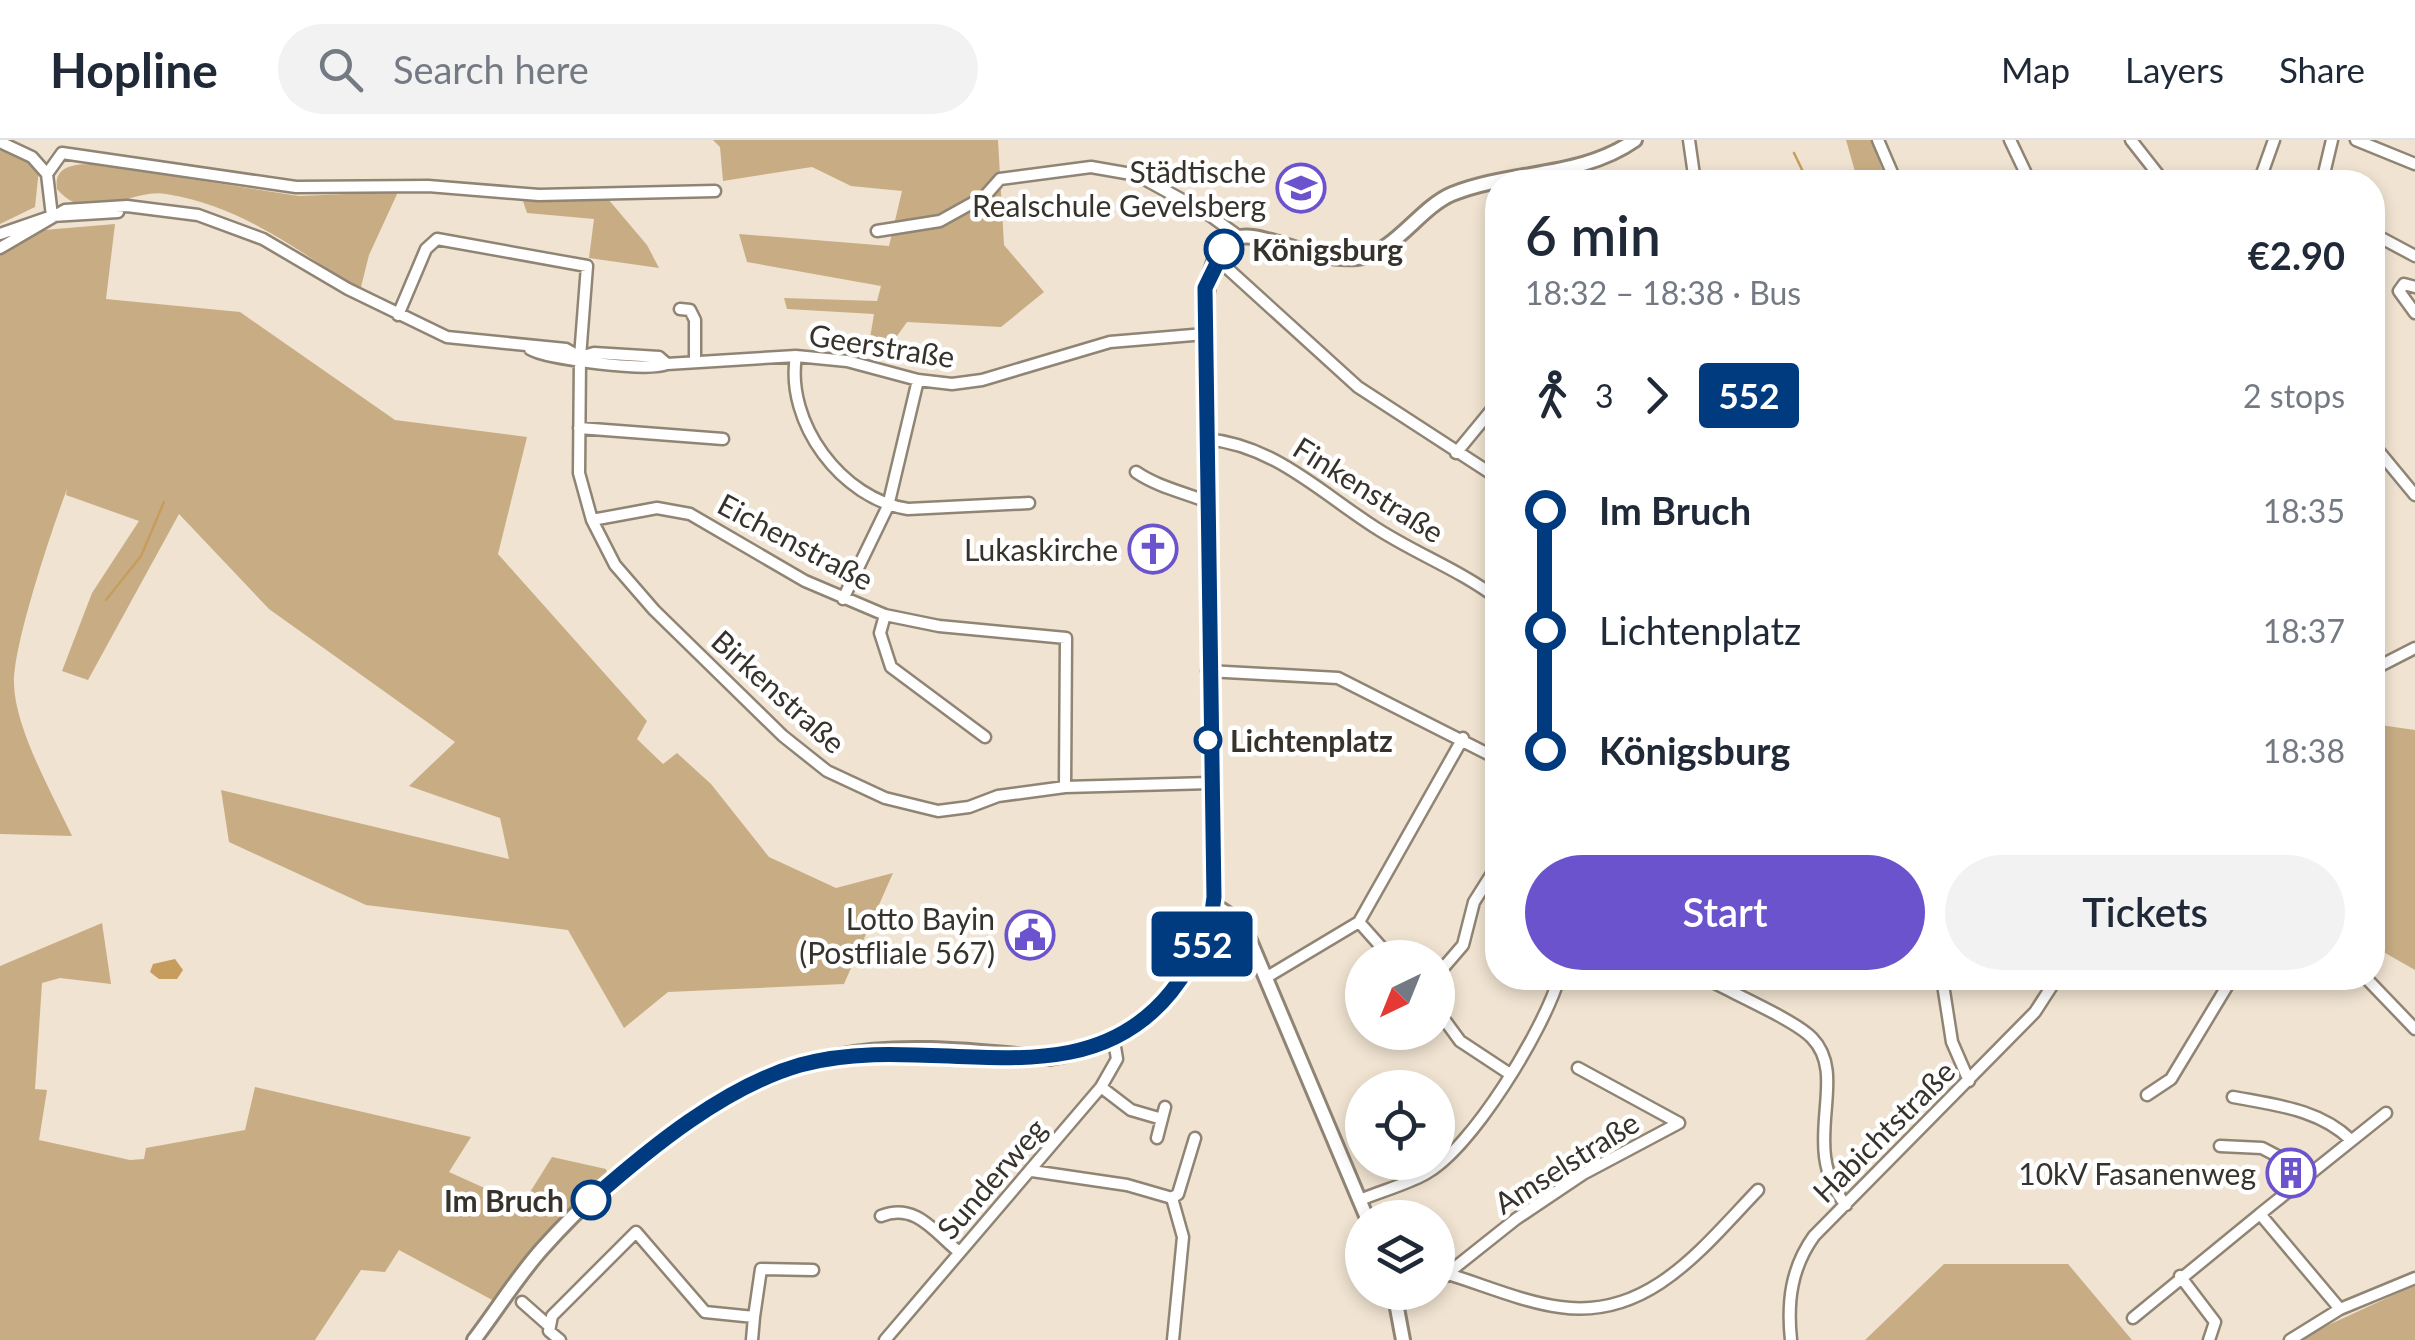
<!DOCTYPE html>
<meta charset="utf-8">
<style>
:root{--surface:#fff;--page:#f2f2f3;--text:#1f2937;--muted:#747a83;--line:#e0e1e3;--accent:#6a53cc}
body{margin:0;font-family:Lato,sans-serif;background:var(--page);color:var(--text);height:100vh;display:flex;flex-direction:column;font-size:38px;white-space:nowrap}
*{box-sizing:border-box;margin:0}
p{font-size:32px;color:var(--muted)}
.icon{flex:none;width:55px;height:55px;fill:none;stroke:currentColor;stroke-width:2;stroke-linecap:round;stroke-linejoin:round}
.map{position:relative;flex:1;overflow:hidden}
.drawer{position:absolute;left:1485px;top:30px;width:900px;height:820px;display:flex;flex-direction:column;background:var(--surface);border-radius:40px;box-shadow:0 5px 15px #0003}
.drawer>*{flex:none}
.badge{padding:0 20px;border-radius:8px;font-size:35px;line-height:65px}
.needle{width:65px;rotate:223deg}
.controls{position:absolute;left:1345px;top:800px;display:grid;gap:20px}
.controls a{display:grid;place-items:center;width:110px;height:110px;border-radius:50%;background:var(--surface);box-shadow:0 5px 15px #0003;font-size:50px}
.map>.badge{position:absolute;translate:-50% -50%;box-shadow:0 0 0 5px #fff}
.legs{display:flex;align-items:center;gap:15px;height:110px;padding:0 40px;font-size:32px}
.legs p{margin-inline-start:auto}
.head{display:flex;align-items:center;justify-content:space-between;height:170px;padding:0 40px}
h1{font-size:55px;font-weight:600;line-height:75px}
.primary-button{display:flex;gap:20px;margin-top:auto;padding:20px 40px}
.primary-button a{flex:1;height:115px;border-radius:60px;background:var(--accent);color:#fff;font-size:40px;font-weight:600;line-height:115px;text-align:center}
.primary-button a+a{background:var(--page);color:var(--text)}
ul{padding:0 40px;list-style:none}
li{display:flex;align-items:center;gap:35px;height:120px;font-size:38px}
li i{display:grid;place-items:center;width:15px;height:100%;margin:0 12px;background:currentColor}
li i::after{content:'';width:25px;height:25px;margin:-12px;border:8px solid;border-radius:50%;background:var(--surface)}
li p{margin-inline-start:auto}
li:first-child i{background:linear-gradient(#0000 50%,currentColor 0)}
li:last-child i{background:linear-gradient(currentColor 50%,#0000 0)}
header{display:flex;align-items:center;gap:60px;box-sizing:border-box;height:140px;padding:0 50px;background:var(--surface);border-bottom:2px solid var(--line)}
header strong{font-size:48px}
nav{display:flex;gap:55px;margin-inline-start:auto;font-size:35px}
.search{width:700px;height:90px;background:var(--page);display:flex;align-items:center;gap:25px;box-sizing:border-box;padding:0 35px;border-radius:55px;color:var(--muted);font-size:38px}
.map>svg:first-child{display:block}
.green{fill:#c8ad84}
.water{fill:#c69d5d}
.lines{fill:none;stroke-linecap:round;stroke-linejoin:round}
.stream{stroke:#c69d5d;stroke-width:2.5}
.minor-casing{stroke:#908574;stroke-width:15}
.major-casing{stroke:#908574;stroke-width:18}
.minor{stroke:#fff;stroke-width:10}
.major{stroke:#fff;stroke-width:12}
.line-1-casing{stroke:#fff;stroke-width:22}
.line-1{stroke:#003b80;stroke-width:15}
.stop-1-dot{fill:#fff;stroke:#003b80;stroke-width:5}
.labels{text-anchor:middle;dominant-baseline:central;stroke-width:9;stroke-linejoin:round;paint-order:stroke}
.poi-label{font-size:30px;fill:#37322b;stroke:#fff;text-anchor:end}
.stop-label{font-size:30px;font-weight:bold;fill:#37322b;stroke:#fff;text-anchor:start}
.street-label{font-size:30px;fill:#37322b;stroke:#fff}
</style>
<header>
<strong>Hopline</strong>
<div class="search"><svg class="icon" aria-label="search" viewBox="0 0 24 24"><circle cx="10" cy="10" r="6"/><path d="M15 15l6 6"/></svg>Search here</div>
<nav><a>Map</a><a>Layers</a><a>Share</a></nav>
</header>
<div class="map">
<svg width="2415" height="1200" viewBox="0 0 2415 1200">
<rect width="100%" height="100%" fill="#f0e3d1"/>
<!-- green -->
<path class="green" d="M713 0H998L1004 105 1044 152 1001 187 907 182 885 213 870 198 874 174 787 169 784 158 877 161 881 146 747 122 739 94 889 106 902 51 851 46 812 27 723 41 720 7Z
M1846 0H1871L1887 42H1858Z
M0 6 39 29 35 67 0 84Z
M96 24 299 56 398 52 369 115 360 151C298 110 242 66 166 54 130 48 90 88 57 49 53 24 78 24 96 24Z
M608 59 647 105 659 128 589 118 594 79 527 73 523 61Z
M115 84 106 159 240 172 395 280 527 297 498 414 647 581 637 599 663 624 677 613 711 644 769 717 836 748 893 733 844 844 668 852 624 888 568 790 366 765 229 702 221 650 509 719 500 678 409 646 455 602 269 469 179 374 88 540 62 531 92 453 139 381 66 355 67 349C52 389 13 505 14 544 15 589 53 655 72 696L0 694V113L44 90Z
M2373 584 2415 590V830L2373 806Z
M102 783 111 844 60 838 42 843 35 949 47 950 39 1000 130 1020 144 1019 146 1008 245 990 255 947 471 997 449 1032 522 1065 552 1017 606 1029 608 1036 550 1091 496 1162 399 1110 385 1132 361 1130 315 1200H0V826Z
M1944 1124H2068L2132 1200H1865Z
M2415 1145V1200H2296Z"/>
<!-- water -->
<path class="water" d="M175 819 183 830 177 839H159L150 832 153 824Z"/>
<g class="lines">
<!-- stream -->
<path class="stream" d="M1794 13 1808 42
M106 460 141 416 164 362"/>
<!-- minor casing -->
<g class="minor-casing">
<path id="minor" d="M1689 0 1695 42
M1878 0 1896 42
M2010 0 2030 42
M2131 0 2164 42
M2356 0 2415 24
M0 2 32 17 47 34
M2259 42 2274 0
M2322 42 2332 0
M52 76 47 34 62 13 296 47 428 46 539 55 715 51
M877 91 940 81 985 56 1000 39 1091 27 1137 35 1208 74 1241 98
M2372 93 2415 116
M0 94 52 76 118 72
M0 108 65 70 127 66 198 75 263 99 348 149 447 197 566 209 580 217 594 213 659 217 667 224
M1216 118 1358 247 1498 338
M2415 147 2404 144 2399 151 2415 173
M680 169 690 170 695 180V222
M398 175 426 109 437 99 587 126 580 217 579 333 592 380 615 425 654 470 783 596 827 631 885 658 938 671 969 667 998 656 1065 647 1210 643
M530 209C545 219 649 232 667 224L796 216 847 221 918 240 952 244 982 240 1110 202 1205 194
M796 216C785 283 842 359 908 369L1029 363
M579 288 723 299
M1206 299C1274 305 1321 353 1376 388 1416 414 1460 430 1498 459
M2372 303 2415 355
M1456 313 1498 262
M1136 332C1158 347 1183 352 1208 362
M592 380 657 368 690 374 805 441 885 475 939 486 1066 498 1065 647
M843 459 888 366 918 240
M885 475 880 493 891 527 985 597
M2372 530 2415 508
M1207 531 1338 538 1498 619
M1359 782 1391 818
M1438 834 1463 805 1474 762 1498 724
M1267 837 1359 782 1463 598
M1705 838C1730 852 1795 880 1812 898 1851 938 1797 1007 1846 1065
M1942 838 1952 902 1969 941
M2366 838 2415 889
M1438 871 1460 901 1510 934
M1578 928 1679 983
M1101 947 1131 970 1162 979
M2147 955 2171 939 2232 838
M2233 957C2275 965 2319 969 2351 1000
M1157 998 1165 967
M2220 1006 2262 1008 2310 1033
M1032 1031 1127 1045 1172 1058 1183 1097 1173 1200
M1172 1058 1178 1054 1195 998
M1360 1060C1381 1051 1405 1045 1425 1034 1472 1009 1544 889 1559 838
M2260 1074 2386 973
M881 1076C916 1062 935 1093 959 1112
M1448 1134C1484 1145 1523 1162 1560 1167 1649 1180 1703 1107 1758 1050
M2180 1136 2215 1182 2209 1200
M1438 1141 1516 1079 1583 1034 1679 983
M522 1162 548 1185
M1398 1166 1419 1152
M754 1177 761 1129 813 1130
M2133 1178 2260 1074 2340 1169
M560 1200 549 1191 552 1176 636 1092 705 1172 754 1177 752 1200
M885 1200 1101 947 1117 919 1114 901
M1791 1200C1787 1162 1791 1128 1814 1096L2035 872 2057 838
M2290 1200 2340 1169 2415 1138"/>
</g>
<!-- major casing -->
<g class="major-casing">
<path id="major" d="M1213 764 1243 784 1367 1078
M1200 809 1221 797 1240 794
M1394 1152 1403 1200
M474 1200C497 1170 517 1137 542 1109 614 1028 730 938 837 916 903 902 982 912 1049 918 1132 907 1205 844 1214 757L1205 194C1206 29 1276 125 1357 118 1394 114 1419 68 1452 54 1512 30 1581 38 1635 0"/>
</g>
<!-- minor -->
<use href="#minor" class="minor"/>
<!-- major -->
<use href="#major" class="major"/>
</g>
<g class="lines">
<!-- line-1 casing -->
<g class="line-1-casing">
<path id="line-1" d="M591 1060C650 1008 724 947 800 925 929 889 1079 966 1171 852 1193 824 1211 793 1214 757L1205 148 1224 109"/>
</g>
<!-- line-1 -->
<use href="#line-1" class="line-1"/>
</g>
<!-- icons -->
<defs>
<g id="school-ring" transform="scale(2.5)"><circle r="9.5" fill="#fff" stroke="#6a53cc" stroke-width="1.5"/><path d="M0-5L7-2L0 1L-7-2ZM-4 1L0 2.5L4 1V4Q0 6-4 4Z" fill="#6a53cc"/></g>
<g id="church-ring" transform="scale(2.5)"><circle r="9.5" fill="#fff" stroke="#6a53cc" stroke-width="1.5"/><path d="M-1.2-6h2.4v3.5h3.3v2.4h-3.3V6h-2.4V-.1h-3.3v-2.4h3.3Z" fill="#6a53cc"/></g>
<g id="civic-ring" transform="scale(2.5)"><circle r="9.5" fill="#fff" stroke="#6a53cc" stroke-width="1.5"/><path d="M-.6-6.5H3V-4.5H.6V-3L4-1V1h2V6H-6V1h2V-1L-.6-3ZM-1.2 2.5V6h2.4V2.5Z" fill="#6a53cc"/></g>
<g id="building-ring" transform="scale(2.5)"><circle r="9.5" fill="#fff" stroke="#6a53cc" stroke-width="1.5"/><path d="M-4-6H4V6H1V3H-1V6H-4ZM-2.5-4.3h1.7v1.8h-1.7ZM.8-4.3h1.7v1.8H.8ZM-2.5-1h1.7V.8h-1.7ZM.8-1h1.7V.8H.8Z" fill="#6a53cc"/></g>
</defs>
<g fill-rule="evenodd">
<use href="#school-ring" x="1301" y="48"/>
<use href="#church-ring" x="1153" y="409"/>
<use href="#civic-ring" x="1030" y="795"/>
<use href="#building-ring" x="2291" y="1033"/>
</g>
<!-- markers -->
<g class="stop-1-dot">
<circle cx="1224" cy="109" r="18"/>
<circle cx="1208" cy="600" r="12"/>
<circle cx="591" cy="1060" r="18"/>
</g>
<g class="labels">
<!-- poi labels -->
<g class="poi-label">
<text x="1266" y="31">Städtische<tspan x="1266" dy="34">Realschule Gevelsberg</tspan></text>
<text x="1118" y="409">Lukaskirche</text>
<text x="995" y="778">Lotto Bayin<tspan x="995" dy="34">(Postfliale 567)</tspan></text>
<text x="2256" y="1033">10kV Fasanenweg</text>
</g>
<!-- stop labels -->
<g class="stop-label">
<text x="1252" y="109">Königsburg</text>
<text x="1230" y="600">Lichtenplatz</text>
<text x="564" y="1060" text-anchor="end">Im Bruch</text>
</g>
<!-- street labels -->
<g class="street-label">
<text transform="translate(882 205) rotate(9)">Geerstraße</text>
<text transform="translate(1369 349) rotate(32)">Finkenstraße</text>
<text transform="translate(796 401) rotate(28)">Eichenstraße</text>
<text transform="translate(779 551) rotate(42)">Birkenstraße</text>
<text transform="translate(1883 991) rotate(-45)">Habichtstraße</text>
<text transform="translate(1566 1022) rotate(-32)">Amselstraße</text>
<text transform="translate(991 1038) rotate(-49)">Sunderweg</text>
</g>
</g>
</svg>
<div class="controls">
<a><svg class="needle" viewBox="-14 -14 28 28"><path d="M0-13l5 13h-10z" fill="#e53935"/><path d="M0 13l5-13h-10z" fill="#747a83"/></svg></a>
<a><svg class="icon" aria-label="locate" viewBox="0 0 24 24"><circle cx="12" cy="12" r="6"/><path d="M12 2v4M12 18v4M2 12h4M18 12h4"/></svg></a>
<a><svg class="icon" aria-label="layers" viewBox="0 0 24 24"><path d="M12 4l9 5-9 5-9-5zM3 14l9 5 9-5"/></svg></a>
</div>
<b class="badge" style="left:1202px;top:804px;background:#003b80;color:#fff">552</b>
<section class="drawer">
<div class="head"><div><h1>6 min</h1><p>18:32 – 18:38 · Bus</p></div><b>€2.90</b></div>
<div class="legs"><svg class="icon" aria-label="walk" viewBox="0 0 24 24"><circle cx="13" cy="4" r="2"/><path d="M13 8l-2 6 4 7M11 14l-3 7M7 12l3-4h3l4 4"/></svg>3<svg class="icon" aria-label="forward" viewBox="0 0 24 24"><path d="M9 5l7 7-7 7"/></svg><b class="badge" style="background:#003b80;color:#fff">552</b><p>2 stops</p></div>
<ul>
<li><i style="color:#003b80"></i><b>Im Bruch</b><p>18:35</p></li>
<li><i style="color:#003b80"></i><span>Lichtenplatz</span><p>18:37</p></li>
<li><i style="color:#003b80"></i><b>Königsburg</b><p>18:38</p></li>
</ul>
<div class="primary-button"><a>Start</a><a>Tickets</a></div>
</section>
</div>
